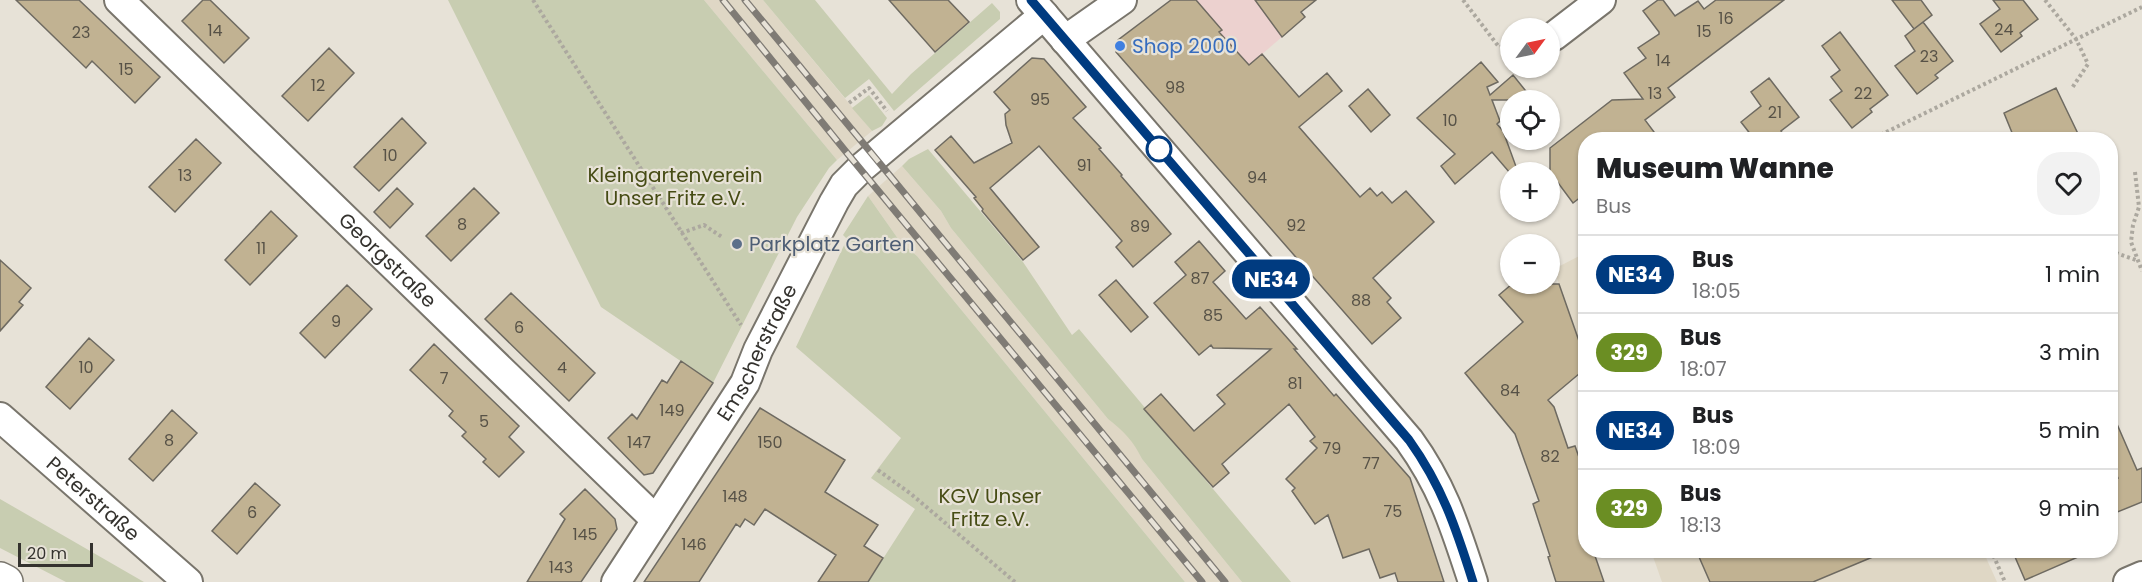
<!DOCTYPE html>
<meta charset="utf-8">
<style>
:root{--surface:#fff;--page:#f2f2f2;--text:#202124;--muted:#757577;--line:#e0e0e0}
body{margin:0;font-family:Poppins,sans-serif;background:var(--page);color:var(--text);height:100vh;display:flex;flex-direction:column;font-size:22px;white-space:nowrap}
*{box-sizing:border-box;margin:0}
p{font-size:20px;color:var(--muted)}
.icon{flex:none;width:33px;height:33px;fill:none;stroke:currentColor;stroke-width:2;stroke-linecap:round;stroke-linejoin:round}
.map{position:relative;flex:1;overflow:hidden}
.sheet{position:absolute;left:1578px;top:132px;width:540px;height:426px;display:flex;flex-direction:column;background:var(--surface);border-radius:24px;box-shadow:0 2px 4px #0004}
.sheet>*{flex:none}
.badge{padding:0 12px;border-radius:20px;font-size:21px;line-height:39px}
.needle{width:39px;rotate:57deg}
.fabs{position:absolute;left:1500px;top:18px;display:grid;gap:12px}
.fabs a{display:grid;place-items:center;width:60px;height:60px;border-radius:50%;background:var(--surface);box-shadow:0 2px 4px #0004;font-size:30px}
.scale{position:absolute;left:18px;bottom:15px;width:75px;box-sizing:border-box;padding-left:6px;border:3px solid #34322e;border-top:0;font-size:16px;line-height:21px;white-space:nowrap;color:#34322e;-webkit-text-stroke:4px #e7e2d7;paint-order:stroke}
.map>.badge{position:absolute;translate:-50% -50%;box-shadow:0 0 0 3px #fff}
.round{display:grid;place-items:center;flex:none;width:63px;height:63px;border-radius:24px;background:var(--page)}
.summary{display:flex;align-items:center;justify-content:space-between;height:102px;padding:0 18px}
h1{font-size:28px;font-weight:800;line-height:45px}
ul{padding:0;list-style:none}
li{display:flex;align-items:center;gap:18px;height:78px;padding:0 18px;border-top:2px solid var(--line)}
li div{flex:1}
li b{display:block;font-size:22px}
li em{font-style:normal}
li .badge{min-width:66px;font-weight:700;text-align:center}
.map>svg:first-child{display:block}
.industrial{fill:#ecd1cf}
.built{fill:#dfd7c5}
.green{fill:#c8cdb1}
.building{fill:#c1b292;stroke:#6e6a61;stroke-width:1.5}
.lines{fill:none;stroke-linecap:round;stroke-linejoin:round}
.street-casing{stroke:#79756c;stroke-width:32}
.highway-casing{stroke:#79756c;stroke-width:36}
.path{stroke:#aca89f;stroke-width:4;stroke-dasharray:3 3;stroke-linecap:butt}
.street{stroke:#fff;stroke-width:28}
.highway{stroke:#fff;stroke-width:33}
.rail-casing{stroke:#7f7b75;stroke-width:7}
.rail{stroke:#e7e2d7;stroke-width:4.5;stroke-dasharray:14;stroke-linecap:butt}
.line-casing{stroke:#fff;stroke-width:14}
.line{stroke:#003b80;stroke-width:9}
.shop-dot{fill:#3f7fe0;stroke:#e7e2d7;stroke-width:2}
.stop-dot{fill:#fff;stroke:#003b80;stroke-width:3}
.service-dot{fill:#5c6f8a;stroke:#e7e2d7;stroke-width:2}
.labels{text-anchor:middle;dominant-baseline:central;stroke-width:4.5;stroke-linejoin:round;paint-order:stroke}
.number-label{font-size:16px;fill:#575247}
.shop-label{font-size:20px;fill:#366cbe;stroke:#e7e2d7;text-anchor:start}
.park-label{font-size:20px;fill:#464c14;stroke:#e7e2d7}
.service-label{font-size:20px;fill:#4e5e75;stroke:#e7e2d7;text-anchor:start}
.street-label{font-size:20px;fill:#34322e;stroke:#e7e2d7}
</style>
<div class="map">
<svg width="2142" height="582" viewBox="0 0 2142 582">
<rect width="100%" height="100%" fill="#e7e2d7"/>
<!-- industrial -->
<path class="industrial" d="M1171 0H1292L1305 17 1230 82Z"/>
<!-- built -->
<path class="built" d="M704 0H763L872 131 837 160Z
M902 166 941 211 951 228 1108 419 1122 429 1135 444 1142 459 1242 582H1185L917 256 901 243 868 196Z
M1585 253V361L1554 269Z
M1651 551H1983L1997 582H1662Z"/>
<!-- green -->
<path class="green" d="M448 0H704L837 160 829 168 797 217 713 383 601 307Z
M763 0H815L892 94 911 74 992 3 1000 12V19L894 111 869 79 845 98Z
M869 95 887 118 882 126 872 131 852 108Z
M928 149 1023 262 1072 335 1079 329 1291 582H1242L1142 459C1134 442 1124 431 1108 419L951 228 941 211 902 166 909 159Z
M868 196 901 243 917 256 1185 582H868L915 509 871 478 901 438 796 347 847 239 843 235Z
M0 499 144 582H66L0 548Z"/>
<!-- building -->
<path class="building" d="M16 0H79L160 77 135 103 92 61 86 68Z
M203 0H210L249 38 224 63 182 21Z
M889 0H948L969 22 935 52Z
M1171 0H1196L1222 30 1219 32 1249 65 1262 54 1299 97 1327 73 1342 91 1299 127 1360 197 1370 188 1377 196 1382 192 1392 203 1406 191 1434 222 1373 278 1391 298 1387 302 1401 318 1372 344 1116 52 1118 40Z
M1255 0H1316L1301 12 1305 17 1282 37Z
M1658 0H1663L1675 16 1698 1 1704 9 1716 0H1784L1668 88 1675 97 1645 120 1660 140H1586V193L1573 203 1550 172V148L1612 100 1643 99 1624 73 1646 58 1638 48 1659 34V32L1643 11Z
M1892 0H1921L1932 15 1914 29Z
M1993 0H2023L2038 19 2020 33 2022 36 2001 52 1980 24 2000 9Z
M1923 22 1953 61 1935 75 1938 78 1917 94 1895 66 1915 51 1905 36Z
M1840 32 1888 95 1870 109 1872 112 1852 128 1830 100 1842 91 1831 77 1840 70 1822 46Z
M329 48 354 73 308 121 282 96Z
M1032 58 1044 59 1086 107 1073 118 1101 148 1099 149 1122 175 1121 176 1171 234 1133 267 1116 247 1122 241 1039 146 990 188 1039 247 1023 260 982 211 983 209 974 198 976 197 935 150 951 136 974 163 1012 143 1006 125 1005 114 1010 110 994 92Z
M1481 62 1498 82 1487 87 1490 95 1513 75 1533 100H1492L1500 121 1497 124 1503 131 1518 172 1510 173 1492 152 1455 184 1441 166 1455 154 1417 118Z
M1769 78 1799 117 1781 131 1787 140H1755L1741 122 1761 106 1751 92Z
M2056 88 2081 140H2015L2004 113Z
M1368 89 1390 115 1371 132 1349 106Z
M402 118 426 143 379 191 354 167Z
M196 139 221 163 175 212 149 187Z
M397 188 413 204 390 228 374 212Z
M474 188 499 213 451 261 426 236Z
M271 211 297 236 250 285 225 260Z
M1199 241 1225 271 1213 282 1246 319 1260 307 1297 349H1294L1334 396 1336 394 1410 478 1444 582H1398L1395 573 1380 578 1369 549 1343 558 1328 515 1315 524 1292 491 1295 488 1286 479 1317 448 1310 441 1315 437 1289 404 1222 464 1229 473 1213 487 1144 409 1161 394 1194 431 1225 404 1217 395 1271 349 1213 348 1211 345 1199 355 1154 303 1186 275 1175 262Z
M0 260 31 288 19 302 23 305 0 331Z
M1116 280 1148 317 1131 332 1099 295Z
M1512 284H1559L1586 361V368L1548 400 1554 407 1568 448 1575 446 1586 477V550H1593L1604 582H1556L1548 557 1550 556 1533 504 1539 501 1515 434 1465 373 1523 322 1499 295Z
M347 285 372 309 325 358 300 333Z
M511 293 595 373 569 401 485 319Z
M89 338 114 360 70 409 46 387Z
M434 344 519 426 509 437 524 452 499 477 483 462 486 459 462 436 466 432 449 416 453 411 410 370Z
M681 361 713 383 653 473 644 475 608 438 632 414 637 419 662 380 667 383Z
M760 408 845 460 825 492 878 525 864 546 883 558 868 582H818L836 555 765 509 754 525 745 519 740 527 736 524 699 582H644Z
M2110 408 2137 470 2142 468V502L2110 515V481L2118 478 2110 460Z
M172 410 197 433 153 481 129 459Z
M255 483 280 505 237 554 212 531Z
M585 489 615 519 617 529 581 582H527L565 519 560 514Z
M1696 550H1824L1887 551 1813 582H1710Z
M2012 550H2094L2025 580Z"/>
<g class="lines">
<!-- street casing -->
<g class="street-casing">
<g id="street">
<path id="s1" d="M119 0 656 520"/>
<path d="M1031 0 1409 440C1443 487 1455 527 1473 582"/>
<path d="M1554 36 1601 0"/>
<path d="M1065 40 1122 0"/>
<path id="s2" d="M0 417 188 582"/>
<path id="s3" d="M616 582 745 383 758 350 834 202 844 185 861 168 1044 15"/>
<path d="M2128 582 2142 576"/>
</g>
</g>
<!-- highway casing -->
<g class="highway-casing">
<path id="highway" d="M0 579 6 582"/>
</g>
<!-- path -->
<path class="path" d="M533 0 741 325
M1463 0 1499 47 1510 45
M2045 0 2076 39 2088 64 2072 88
M849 103 869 88 887 111
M1870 140 2142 7
M2135 172 2139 207 2133 225 2131 242 2142 271
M681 233 704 225 722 237
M2110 251 2136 260
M878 470 911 494 1015 582
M1991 550 2005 582"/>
<!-- street -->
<use href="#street" class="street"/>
<!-- highway -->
<use href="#highway" class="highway"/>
<!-- rail casing -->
<g class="rail-casing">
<path id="rail" d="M723 0 847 153 1202 582
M745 0 1225 582"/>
</g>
<!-- rail -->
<use href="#rail" class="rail"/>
</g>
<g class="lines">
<!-- line casing -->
<g class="line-casing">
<path id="line" d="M1031 0 1409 440C1442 486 1456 528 1473 582"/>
</g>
<!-- line -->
<use href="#line" class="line"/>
</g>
<!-- markers -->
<circle class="shop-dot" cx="1120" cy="46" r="6"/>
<circle class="stop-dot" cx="1159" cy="149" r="12"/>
<circle class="service-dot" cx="737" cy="244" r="6"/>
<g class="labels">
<!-- number labels -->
<g class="number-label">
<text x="1726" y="18">16</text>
<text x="2004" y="29">24</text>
<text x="215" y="30">14</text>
<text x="1704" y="31">15</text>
<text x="81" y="32">23</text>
<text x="1929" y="56">23</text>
<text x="1663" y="60">14</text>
<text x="126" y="69">15</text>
<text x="318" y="85">12</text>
<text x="1175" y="87">98</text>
<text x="1655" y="93">13</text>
<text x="1863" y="93">22</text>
<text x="1040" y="99">95</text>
<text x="1775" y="112">21</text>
<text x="1450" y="120">10</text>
<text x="390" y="155">10</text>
<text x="1084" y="165">91</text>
<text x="185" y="175">13</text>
<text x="1257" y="177">94</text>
<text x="462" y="224">8</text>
<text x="1296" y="225">92</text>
<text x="1140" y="226">89</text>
<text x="261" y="248">11</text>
<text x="1200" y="278">87</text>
<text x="1361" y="300">88</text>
<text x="1213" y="315">85</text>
<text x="336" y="321">9</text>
<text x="519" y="327">6</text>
<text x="86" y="367">10</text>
<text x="562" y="367">4</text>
<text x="444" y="378">7</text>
<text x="1295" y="383">81</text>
<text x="1510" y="390">84</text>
<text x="672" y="410">149</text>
<text x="484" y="421">5</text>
<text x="169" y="440">8</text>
<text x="639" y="442">147</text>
<text x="770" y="442">150</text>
<text x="1332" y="448">79</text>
<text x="1550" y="456">82</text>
<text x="1371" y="463">77</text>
<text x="735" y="496">148</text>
<text x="1393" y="511">75</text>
<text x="252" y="512">6</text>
<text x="585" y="534">145</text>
<text x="694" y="544">146</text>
<text x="561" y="567">143</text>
</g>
<!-- shop labels -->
<g class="shop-label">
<text x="1132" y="46">Shop 2000</text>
</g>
<!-- park labels -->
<g class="park-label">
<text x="675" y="175">Kleingartenverein<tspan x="675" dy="23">Unser Fritz e.V.</tspan></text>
<text x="990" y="496">KGV Unser<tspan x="990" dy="23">Fritz e.V.</tspan></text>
</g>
<!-- service labels -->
<g class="service-label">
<text x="749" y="244">Parkplatz Garten</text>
</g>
<!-- street labels -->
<g class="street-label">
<text stroke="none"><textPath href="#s1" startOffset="374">Georgstraße</textPath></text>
<text stroke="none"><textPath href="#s3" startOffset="270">Emscherstraße</textPath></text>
<text stroke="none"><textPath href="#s2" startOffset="124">Peterstraße</textPath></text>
</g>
</g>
</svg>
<div class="fabs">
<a><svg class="needle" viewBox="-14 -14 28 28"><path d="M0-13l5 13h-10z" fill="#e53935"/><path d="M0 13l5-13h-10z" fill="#757577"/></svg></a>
<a><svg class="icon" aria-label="locate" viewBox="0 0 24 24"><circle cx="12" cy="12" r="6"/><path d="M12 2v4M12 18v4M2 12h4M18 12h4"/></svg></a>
<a>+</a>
<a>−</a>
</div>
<div class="scale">20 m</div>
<b class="badge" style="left:1271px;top:279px;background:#003b80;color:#fff">NE34</b>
<section class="sheet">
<div class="summary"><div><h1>Museum Wanne</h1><p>Bus</p></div><a class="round"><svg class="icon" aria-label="heart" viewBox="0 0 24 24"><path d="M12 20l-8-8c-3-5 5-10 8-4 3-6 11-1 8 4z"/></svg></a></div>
<ul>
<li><span class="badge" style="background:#003b80;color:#fff">NE34</span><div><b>Bus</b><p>18:05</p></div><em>1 min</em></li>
<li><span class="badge" style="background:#6b8e23;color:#fff">329</span><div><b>Bus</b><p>18:07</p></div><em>3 min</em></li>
<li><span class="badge" style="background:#003b80;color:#fff">NE34</span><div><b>Bus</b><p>18:09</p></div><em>5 min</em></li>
<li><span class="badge" style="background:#6b8e23;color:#fff">329</span><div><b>Bus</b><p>18:13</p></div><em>9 min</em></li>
</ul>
</section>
</div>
